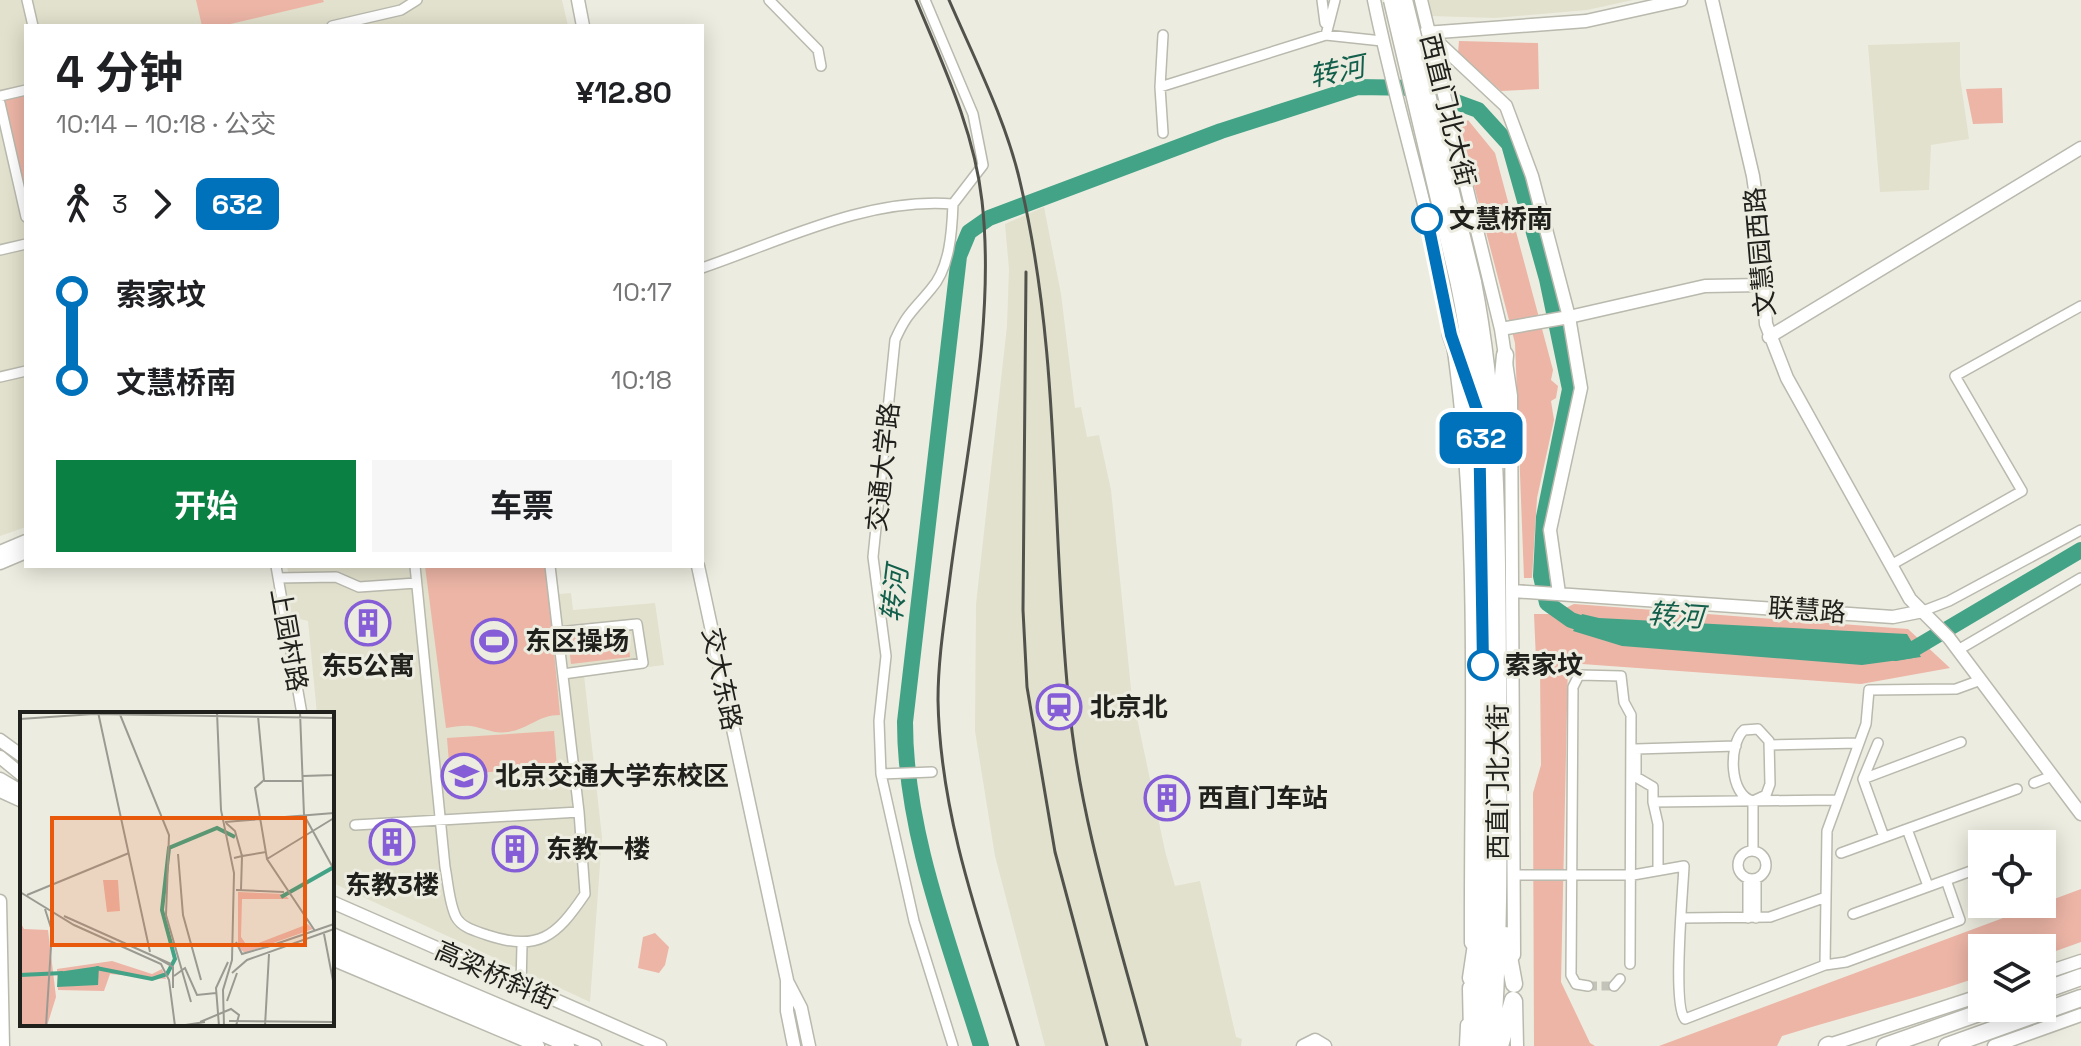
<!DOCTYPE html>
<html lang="zh">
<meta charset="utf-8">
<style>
:root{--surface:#fff;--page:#f6f6f6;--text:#202124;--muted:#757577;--accent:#0b8043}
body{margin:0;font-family:"Space Grotesk","Noto Sans SC",sans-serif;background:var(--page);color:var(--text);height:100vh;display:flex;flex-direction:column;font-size:30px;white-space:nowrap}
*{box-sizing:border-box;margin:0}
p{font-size:26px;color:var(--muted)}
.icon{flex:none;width:44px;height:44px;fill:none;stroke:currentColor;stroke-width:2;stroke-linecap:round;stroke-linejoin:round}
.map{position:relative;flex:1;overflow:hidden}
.sheet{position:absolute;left:24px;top:24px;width:680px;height:544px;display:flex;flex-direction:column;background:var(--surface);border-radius:0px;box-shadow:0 4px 20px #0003}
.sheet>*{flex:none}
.badge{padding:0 16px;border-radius:12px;font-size:28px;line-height:52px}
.fabs{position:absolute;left:1968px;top:830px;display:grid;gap:16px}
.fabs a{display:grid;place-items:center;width:88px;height:88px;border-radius:0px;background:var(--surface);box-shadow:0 4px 20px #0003;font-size:40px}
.map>.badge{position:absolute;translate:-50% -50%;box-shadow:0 0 0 4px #fff}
.legs{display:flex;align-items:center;gap:12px;height:88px;padding:0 32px;font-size:26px}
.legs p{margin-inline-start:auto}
.headline{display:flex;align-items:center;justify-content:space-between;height:136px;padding:0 32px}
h1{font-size:44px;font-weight:700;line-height:60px}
.cta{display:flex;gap:16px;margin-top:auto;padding:16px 32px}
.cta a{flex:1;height:92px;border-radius:0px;background:var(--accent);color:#fff;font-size:32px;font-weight:700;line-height:92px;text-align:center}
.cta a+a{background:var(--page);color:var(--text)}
ul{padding:0 32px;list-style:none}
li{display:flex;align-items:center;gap:28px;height:88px;font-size:30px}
li i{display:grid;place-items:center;width:12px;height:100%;margin:0 10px;background:currentColor}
li i::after{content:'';width:20px;height:20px;margin:-10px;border:6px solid;border-radius:50%;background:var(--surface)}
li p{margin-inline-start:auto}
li:first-child i{background:linear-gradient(#0000 50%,currentColor 0)}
li:last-child i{background:linear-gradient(currentColor 50%,#0000 0)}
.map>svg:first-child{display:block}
.built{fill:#e2e1cd}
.green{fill:#ecb5a6}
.water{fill:#43a387}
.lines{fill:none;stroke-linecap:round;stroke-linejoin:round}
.river{stroke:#43a387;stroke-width:16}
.street-tunnel{stroke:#c4c3b9;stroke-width:9;stroke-dasharray:9 4.5;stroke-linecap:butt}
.street-casing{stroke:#b9b9ae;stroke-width:12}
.secondary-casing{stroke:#b9b9ae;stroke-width:15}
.highway-casing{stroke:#b9b9ae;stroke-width:19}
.street{stroke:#fff;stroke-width:9}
.secondary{stroke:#fff;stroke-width:12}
.highway{stroke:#fff;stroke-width:16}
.rail{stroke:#52524c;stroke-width:3}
.highway-bridge-casing{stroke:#b9b9ae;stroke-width:19;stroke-linecap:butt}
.highway-bridge{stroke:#fff;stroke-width:16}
.line-1-casing{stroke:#fff;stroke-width:18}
.line-1{stroke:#0072bc;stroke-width:12}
.stop-1-dot{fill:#fff;stroke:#0072bc;stroke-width:4}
.labels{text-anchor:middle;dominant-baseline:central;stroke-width:6;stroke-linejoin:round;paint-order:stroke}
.street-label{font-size:26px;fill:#20201c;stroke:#edece0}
.stop-label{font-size:26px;font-weight:bold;fill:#20201c;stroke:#edece0;text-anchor:start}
.poi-label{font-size:26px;font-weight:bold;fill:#20201c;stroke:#edece0;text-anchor:start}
.water-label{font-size:28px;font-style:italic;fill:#125f4b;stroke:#edece0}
.inset-river{fill:none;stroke:#43a387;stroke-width:4}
.inset-road{fill:none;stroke:#9b9a92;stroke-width:2}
.view{fill:#e8590c;fill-opacity:0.15;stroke:#e8590c;stroke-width:4}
.inset-edge{fill:none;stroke:#20201c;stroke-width:4}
</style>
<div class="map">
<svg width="2081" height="1046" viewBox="0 0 2081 1046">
<rect width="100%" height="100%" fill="#edece0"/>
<!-- built -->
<path class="built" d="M0 0H562L568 26H26V527L0 536Z
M1429 0H1633L1587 10 1495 18 1431 16Z
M1960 42V77L1969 139 1931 145 1929 190 1880 192 1868 45Z
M1044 207 1061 294 1075 408 1081 407 1087 437 1099 435 1111 490 1131 689 1165 851 1175 886 1200 881 1236 1037 1242 1039 1241 1046H1045L995 856 975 731 976 604 1007 326 1009 269 1005 224Z
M287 566H555L558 594 571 593 573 610 655 603 664 665 584 675 602 837 590 1002 335 884 332 714H317L308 621 288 616 283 583 289 578Z"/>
<!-- green -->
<path class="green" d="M196 0H323L324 2 222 26H202Z
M1459 41 1538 43 1539 89 1501 91 1458 53Z
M2002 88 2003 123 1973 124 1966 89Z
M26 91V188L22 189 1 96Z
M1468 120 1495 153 1553 370 1551 380 1558 386 1556 398 1551 401 1554 420 1537 498 1532 578H1524L1515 343 1459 128Z
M425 566H546L560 715C538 715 529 729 508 732 493 734 484 728 471 726 463 725 454 727 446 728Z
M1574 604 1908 629 1950 668 1861 684 1568 663 1561 982 1590 1043 1595 1046H1534L1533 793 1541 765 1540 671 1536 660 1534 614H1553Z
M627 632 630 657 571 664 568 638Z
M554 731 557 767 450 775 447 738Z
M2081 889V942L2042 956V948H1982V976C1916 999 1849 1015 1782 1036L1777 1046H1659Z
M655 933 669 947 665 965 659 973 638 968 643 937Z"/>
<!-- water -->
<path class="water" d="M1582 614 1599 618 1907 634 1921 657 1862 665 1622 646 1573 631Z"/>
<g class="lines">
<!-- river -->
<path class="river" d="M1895 653 1912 650 2081 550
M981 1046C949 942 905 832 905 722L959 256 969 232 989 218 1221 131 1358 87 1418 88 1478 110 1509 144 1547 279 1570 389 1544 517 1541 576 1547 603 1571 620 1598 629"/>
<!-- street-tunnel -->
<path class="street-tunnel" d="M1588 986H1614"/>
<!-- street casing -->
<g class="street-casing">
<path id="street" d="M27 0 33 26
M769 0 818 50 821 66
M925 0 973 114 983 165 953 204
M1322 0 1325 23
M332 26 401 10 417 0
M1326 35 1335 0
M1160 87 1326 35 1382 41
M0 96 26 90
M0 103 26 217
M1163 133 1160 87 1163 35
M0 250 26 244
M702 268C781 241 868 197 953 204 952 231 950 268 931 289 913 311 907 313 895 340L873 557 886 656 879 721 881 774 914 921 953 1046
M0 377 26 371
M1891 565 2022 491 1955 376 2081 306
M276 566 302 714
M415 566 445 867C448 882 449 903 456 917 462 928 476 931 487 935 538 952 556 937 585 894L579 812 550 566
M278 578 336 577 359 587 416 583
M1923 611 1949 601 2081 530
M558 632 637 624 643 663 563 674
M1958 650 2081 578
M1758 729 1769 741 1770 784 1766 795 1753 801C1729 796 1728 744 1744 730Z
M1878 743 1863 779 1884 837
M1770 745 1859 743
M1736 746 1636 749V777L1653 787V802L1837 800
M881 774 932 772
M1863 779 1961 742
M2034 783 2052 776
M1653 802 1658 824V869
M355 825 579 812
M1907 829 1928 886
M2042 845 2047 843
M1738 865a14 14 0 1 1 28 0a14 14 0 1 1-28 0Z
M1753 851V801
M1841 853 2017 789
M1514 875H1633L1684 866C1683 891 1672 1006 1685 1019L1825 965 1827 831 1866 724 1869 690 1956 689 1978 681
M1748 879V918
M1756 879V918
M1853 914 1982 867
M1682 918 1770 917 1826 897
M1825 965 1846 962 1960 920 1946 880
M521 985 522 945
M1588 986 1576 984 1571 975 1573 687 1579 675 1621 676 1624 702 1631 715 1630 964
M1614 986 1620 979"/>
</g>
<!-- secondary casing -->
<g class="secondary-casing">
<path id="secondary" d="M578 0 583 26
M1374 0C1397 113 1434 223 1452 337 1481 531 1470 746 1471 943
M1421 0 1501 329 1511 396 1514 955
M1712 0 1753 176 1759 218 1766 324 1787 378 1910 599 1949 638 2081 814
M1425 33 1586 21 1681 0
M1430 35 1506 106 1532 176 1569 317 1705 286 1762 285
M1501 329 1569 317 1581 388 1550 530 1559 593
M1769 337 2081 148
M0 552 26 541
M0 563 26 552
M698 566 787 980V1011L794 1046
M1513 591 1893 617 1923 611
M0 740 22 756
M0 757 22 775
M0 779 22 792
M0 791 22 801
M0 901 3 1046
M332 902 660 1046
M332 934 595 1046
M332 946 568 1046
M332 959 538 1046
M2042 974 2081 961
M788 983 801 1008 809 1046
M1516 1001 1517 1046
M1303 1046 1315 1040 1325 1046
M1466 1046 1467 1025
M1826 1046 1982 995
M1994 1046 2081 1015"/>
</g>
<!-- highway casing -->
<g class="highway-casing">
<path id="highway" d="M1473 282C1499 416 1497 546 1498 682 1498 803 1501 925 1492 1046
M1459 284C1486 414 1483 545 1483 676 1484 800 1487 923 1479 1046
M1451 335 1469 386
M1499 418 1505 355
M1505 935 1514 984
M1471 978 1478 931
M1471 988 1472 1035
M2042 991 2081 977
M1500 1046 1513 1000
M1827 1046 1829 1045
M1885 1046 1993 1008
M1947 1046 2081 998"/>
</g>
<!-- street -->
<use href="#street" class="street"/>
<!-- secondary -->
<use href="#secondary" class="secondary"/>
<!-- highway -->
<use href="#highway" class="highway"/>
<!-- rail -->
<path class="rail" d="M916 0C943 65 974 130 982 201 996 324 964 462 949 585 944 623 938 661 938 700 940 820 983 932 1018 1046
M949 0C975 60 1007 122 1021 186 1061 357 1051 531 1069 704 1080 821 1117 933 1147 1046
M1026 272 1023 610 1027 687 1055 852 1107 1046"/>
<!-- highway-bridge casing -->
<g class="highway-bridge-casing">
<path id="highway-bridge" d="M1392 0 1459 284
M1404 0 1473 282"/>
</g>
<!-- highway-bridge -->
<use href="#highway-bridge" class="highway-bridge"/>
</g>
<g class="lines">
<!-- line-1 casing -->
<g class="line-1-casing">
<path id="line-1" d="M1427 219 1451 335 1479 416 1483 665"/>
</g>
<!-- line-1 -->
<use href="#line-1" class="line-1"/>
</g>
<!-- icons -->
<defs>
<g id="building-ring" transform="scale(2.3)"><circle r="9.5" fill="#edece0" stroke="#845dd7" stroke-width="1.5"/><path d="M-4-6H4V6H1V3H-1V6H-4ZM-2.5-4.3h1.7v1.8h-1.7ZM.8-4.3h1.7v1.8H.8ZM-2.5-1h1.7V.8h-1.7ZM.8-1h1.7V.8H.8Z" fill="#845dd7"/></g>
<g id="stadium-ring" transform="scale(2.3)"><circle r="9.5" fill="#edece0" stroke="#845dd7" stroke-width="1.5"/><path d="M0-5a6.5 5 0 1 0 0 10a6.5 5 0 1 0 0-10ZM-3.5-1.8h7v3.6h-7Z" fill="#845dd7"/></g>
<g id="station-ring" transform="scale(2.3)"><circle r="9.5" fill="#edece0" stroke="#845dd7" stroke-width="1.5"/><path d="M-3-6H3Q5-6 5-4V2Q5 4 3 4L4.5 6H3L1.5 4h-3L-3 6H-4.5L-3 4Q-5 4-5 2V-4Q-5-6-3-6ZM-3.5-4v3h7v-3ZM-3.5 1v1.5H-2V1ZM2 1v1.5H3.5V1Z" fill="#845dd7"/></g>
<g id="university-ring" transform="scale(2.3)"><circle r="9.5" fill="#edece0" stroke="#845dd7" stroke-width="1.5"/><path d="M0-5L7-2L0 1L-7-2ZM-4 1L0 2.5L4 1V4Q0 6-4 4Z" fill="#845dd7"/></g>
</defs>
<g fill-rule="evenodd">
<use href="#building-ring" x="368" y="623"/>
<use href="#stadium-ring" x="494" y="641"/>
<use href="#station-ring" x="1059" y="707"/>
<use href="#university-ring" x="464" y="776"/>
<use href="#building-ring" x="1167" y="798"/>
<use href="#building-ring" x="392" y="842"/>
<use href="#building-ring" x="515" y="849"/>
</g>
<!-- markers -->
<g class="stop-1-dot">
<circle cx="1427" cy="219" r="14"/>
<circle cx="1483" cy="665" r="14"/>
</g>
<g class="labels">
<!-- street labels -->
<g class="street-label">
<text transform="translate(1448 110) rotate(76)">西直门北大街</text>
<text transform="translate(1760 252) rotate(-95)">文慧园西路</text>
<text transform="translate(883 467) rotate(-84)">交通大学路</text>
<text transform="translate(1807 610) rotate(4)">联慧路</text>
<text transform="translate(289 640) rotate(80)">上园村路</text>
<text transform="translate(722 679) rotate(78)">交大东路</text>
<text transform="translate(1498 782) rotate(-90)">西直门北大街</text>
<text transform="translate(496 975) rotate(24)">高梁桥斜街</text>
</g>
<!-- stop labels -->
<g class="stop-label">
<text x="1449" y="219">文慧桥南</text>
<text x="1505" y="665">索家坟</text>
</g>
<!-- poi labels -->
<g class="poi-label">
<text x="525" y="641">东区操场</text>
<text x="368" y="666" text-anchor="middle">东5公寓</text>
<text x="1090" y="707">北京北</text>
<text x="495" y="776">北京交通大学东校区</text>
<text x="1198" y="798">西直门车站</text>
<text x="546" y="849">东教一楼</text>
<text x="392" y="885" text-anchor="middle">东教3楼</text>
</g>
<!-- water labels -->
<g class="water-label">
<text transform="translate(1337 71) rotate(-12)">转河</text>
<text transform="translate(894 594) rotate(-83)">转河</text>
<text transform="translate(1676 615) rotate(4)">转河</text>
</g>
</g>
<!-- overview -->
<g transform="translate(20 712)">
<rect width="314" height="314" fill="#edece0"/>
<path d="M83 168H98L100 199 87 200ZM218 180 264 182 269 187H222L221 225 228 235 288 212 293 217 225 241 218 236ZM0 210 4 217 28 218 36 285 27 314H0ZM92 249 132 262 142 257 146 267 90 262 84 279 38 278 37 257Z" fill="#ecb5a6"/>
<path d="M79 254 78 273 37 275 38 260Z" fill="#43a387"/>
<path class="inset-river" d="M261 185 314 155M76 256 132 267 147 262 155 247 142 198 149 136 197 116 215 125M0 263 43 261"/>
<path class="inset-road" d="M78 0 130 240M99 0 149 123 146 203 171 290M197 0 201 98 214 161 212 248 203 278 204 314M280 0 284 103 312 154M238 4 244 68 235 76 247 147 295 219M0 7 74 2 314 6M283 64 313 63 314 42M244 69H283M205 110 314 101M206 111 215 119 222 144 246 140M158 142 163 203 181 268M214 146 222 144 221 178M247 147 314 106M216 178 264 180M0 180 54 213 141 252 149 268 155 314M7 183 109 141M25 197 32 219 26 314M44 204 151 252M304 222 314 274M216 230 222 242 250 234M247 235 314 212M137 246 153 255V276M212 261 227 248 314 217M154 264 165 256 177 283 196 281M207 289 217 261M209 309 314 310M180 310 211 297 219 303 216 314M159 314 185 310M199 314 196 276 208 250M245 314 249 242"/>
<path class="view" d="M32 106H285V233H32Z"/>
<rect width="314" height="314" class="inset-edge"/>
</g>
</svg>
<div class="fabs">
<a><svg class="icon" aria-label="locate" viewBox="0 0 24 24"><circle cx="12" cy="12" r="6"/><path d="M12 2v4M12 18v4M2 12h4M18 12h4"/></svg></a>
<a><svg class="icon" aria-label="layers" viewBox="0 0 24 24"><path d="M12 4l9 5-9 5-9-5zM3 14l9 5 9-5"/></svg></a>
</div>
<b class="badge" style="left:1481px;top:438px;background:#0072bc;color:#fff">632</b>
<section class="sheet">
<div class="headline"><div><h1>4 分钟</h1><p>10:14 – 10:18 · 公交</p></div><b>¥12.80</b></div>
<div class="legs"><svg class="icon" aria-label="walk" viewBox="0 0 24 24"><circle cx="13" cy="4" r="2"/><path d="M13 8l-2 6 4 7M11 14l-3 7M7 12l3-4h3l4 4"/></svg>3<svg class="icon" aria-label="forward" viewBox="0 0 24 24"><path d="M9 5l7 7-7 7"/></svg><b class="badge" style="background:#0072bc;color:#fff">632</b></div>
<ul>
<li><i style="color:#0072bc"></i><b>索家坟</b><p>10:17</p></li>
<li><i style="color:#0072bc"></i><b>文慧桥南</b><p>10:18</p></li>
</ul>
<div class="cta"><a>开始</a><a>车票</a></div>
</section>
</div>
